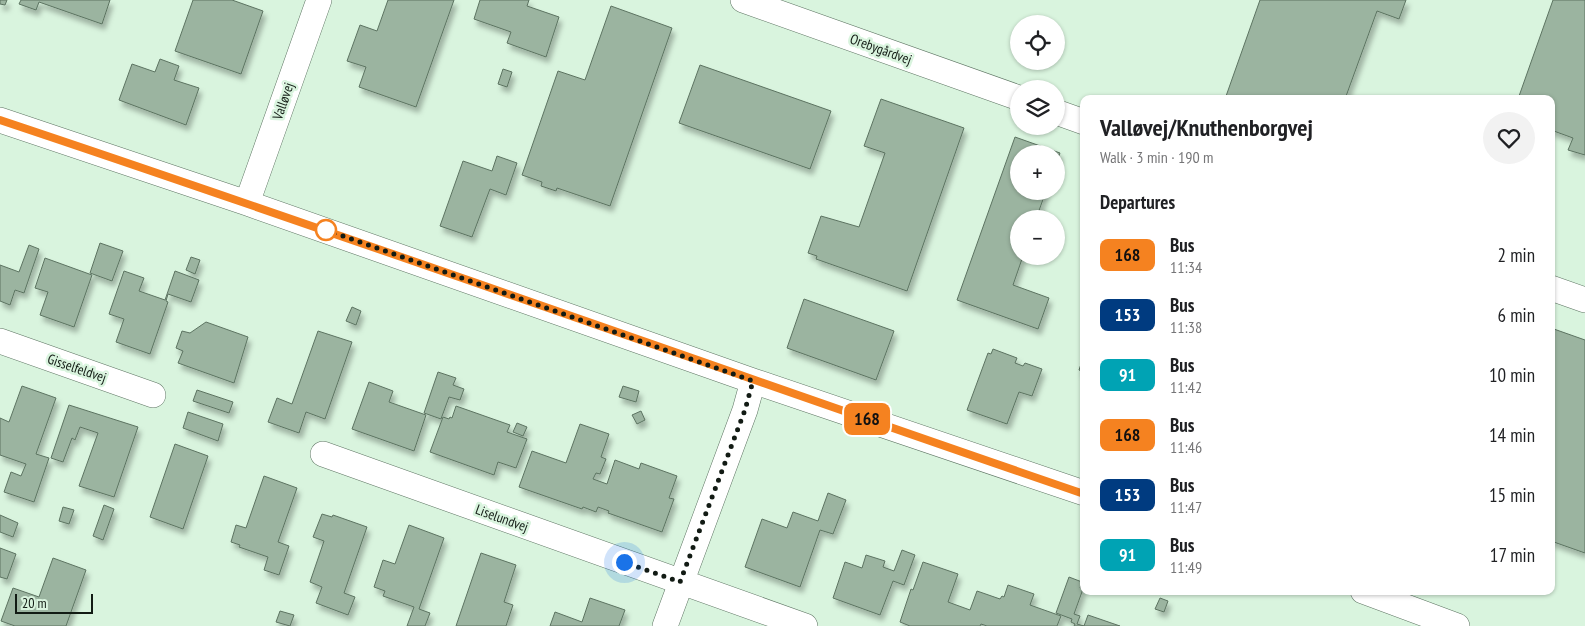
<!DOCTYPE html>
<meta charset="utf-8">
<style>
:root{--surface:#fff;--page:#f2f2f2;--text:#202124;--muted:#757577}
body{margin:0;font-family:"PT Sans Narrow",sans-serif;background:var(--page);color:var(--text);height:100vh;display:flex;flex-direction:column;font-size:19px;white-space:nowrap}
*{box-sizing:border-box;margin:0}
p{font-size:16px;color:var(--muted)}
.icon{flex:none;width:28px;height:28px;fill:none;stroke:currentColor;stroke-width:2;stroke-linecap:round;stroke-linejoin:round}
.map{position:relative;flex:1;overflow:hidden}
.details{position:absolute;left:1080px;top:95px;width:475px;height:500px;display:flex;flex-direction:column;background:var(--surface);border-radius:10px;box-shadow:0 1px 4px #0004}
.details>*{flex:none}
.badge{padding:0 10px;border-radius:8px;font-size:18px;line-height:32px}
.buttons{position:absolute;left:1010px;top:15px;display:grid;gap:10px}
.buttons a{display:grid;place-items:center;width:55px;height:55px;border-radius:50%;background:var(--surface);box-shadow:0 1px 4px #0004;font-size:25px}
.scale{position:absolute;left:15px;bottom:12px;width:78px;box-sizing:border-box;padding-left:5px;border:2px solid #121b14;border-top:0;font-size:14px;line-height:18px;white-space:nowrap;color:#121b14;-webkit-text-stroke:4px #d9f4de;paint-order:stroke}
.you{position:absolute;width:25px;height:25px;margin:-12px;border:4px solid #fff;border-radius:50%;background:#1a73e8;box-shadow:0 0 0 8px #1a73e833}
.map>.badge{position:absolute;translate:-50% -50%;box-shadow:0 0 0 2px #fff}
h2{padding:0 20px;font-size:19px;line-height:45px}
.round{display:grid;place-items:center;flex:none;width:52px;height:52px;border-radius:26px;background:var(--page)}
.head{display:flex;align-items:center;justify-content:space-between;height:85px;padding:0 20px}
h1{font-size:24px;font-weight:700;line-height:38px}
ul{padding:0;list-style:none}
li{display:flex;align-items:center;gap:15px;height:60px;padding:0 20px}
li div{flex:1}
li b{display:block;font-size:19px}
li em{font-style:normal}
li .badge{min-width:55px;font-weight:700;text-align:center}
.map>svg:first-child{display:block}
.building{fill:#9bb4a0;stroke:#5c7361;filter:url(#shadow)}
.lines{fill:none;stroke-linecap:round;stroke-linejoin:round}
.street-casing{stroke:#5e7563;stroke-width:26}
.street{stroke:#fff;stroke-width:25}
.line-casing{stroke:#fff;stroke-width:11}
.line{stroke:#f58220;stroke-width:8}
.walk{stroke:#121b14;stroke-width:5;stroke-dasharray:0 9}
.stop-dot{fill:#fff;stroke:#f58220;stroke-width:2.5}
.labels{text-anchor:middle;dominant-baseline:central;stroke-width:5;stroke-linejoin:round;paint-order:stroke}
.street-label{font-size:14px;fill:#121b14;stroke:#d9f4de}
</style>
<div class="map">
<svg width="1585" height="626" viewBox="0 0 1585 626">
<defs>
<filter id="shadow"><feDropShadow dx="3" dy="5.5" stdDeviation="2.5" flood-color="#0004"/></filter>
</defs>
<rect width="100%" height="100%" fill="#d9f4de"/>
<!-- building -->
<path class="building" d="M0 0H7L5 5 0 4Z
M21 0H110L102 24 39 2 36 10 19 4Z
M193 0H232L263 11 241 74 175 51Z
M388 0H454L416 107 359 87 366 67 347 61 360 25 377 31Z
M480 0H529L527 6 559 17 546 57 507 43 511 32 474 19Z
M1260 0H1406L1399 19 1377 11 1345 99H1225Z
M1553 0H1585V155L1568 150 1573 138 1551 130V99H1518Z
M611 6 672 28 610 206 557 188 556 191 541 186 542 182 522 175 558 71 585 80Z
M160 59 179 66 174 80 199 88 186 125 119 100 132 64 155 72Z
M700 65 831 111 810 169 679 123Z
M503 69 512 72 507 87 498 84Z
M881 99 964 128 907 291 816 259 817 256 808 253 821 216 859 227 885 153 864 146Z
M1015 137 1060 153 1056 163V154H1019V191H1046L1036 219H1019V256H1023L1013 285 1049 298 1038 329 957 300Z
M497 156 517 163 506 195 490 189 472 237 440 226 463 161 492 171Z
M100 243 123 251 112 281 90 273Z
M29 245 39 249 24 293 15 290 10 305 0 301V265L19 272Z
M191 257 200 260 195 274 186 270Z
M45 258 92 275 74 327 40 315 48 292 35 288Z
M124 271 144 278 139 291 165 300 175 271 199 280 191 302 168 294 166 301 168 302 150 354 116 342 124 319 109 314Z
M804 299 894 331 876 380 787 348Z
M352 307 361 311 356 325 346 321Z
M206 322 248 337 234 383 178 363 183 351 176 348 182 331 190 333Z
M1551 328 1585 340V553L1551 541Z
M318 331 352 342 325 419 306 412 299 433 268 422 277 398 292 404Z
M993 349 1017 358 1015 363 1023 366 1025 363 1042 369 1032 396 1019 392 1007 424 967 410 988 353 991 354Z
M1084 355V372L1079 370Z
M438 372 456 378 453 385 464 389 460 400 449 397 441 419 424 413Z
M369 382 393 391 389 402 426 415 414 451 352 429Z
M22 386 56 398 36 454 49 458 34 502 4 492 11 472 21 476 26 464 0 455V418L9 422Z
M623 386 639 391 636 402 619 397Z
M197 390 233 402 229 413 193 401Z
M69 405 138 427 114 497 79 486 98 433 80 427 75 440 72 438 63 462 51 458Z
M456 406 510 425 507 432 527 439 516 468 498 462 494 475 430 452 443 417 449 419 450 417 452 418Z
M641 411 645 420 637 424 632 415Z
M188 412 223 424 218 441 183 428Z
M517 423 527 427 523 436 513 432Z
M580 424 609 434 601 457 606 459 600 474 596 473 593 479 607 484 615 460 639 469 641 463 677 476 669 498 674 499 662 532 608 513 609 511 598 507 596 512 583 507 582 509 519 487 532 451 566 463Z
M175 444 208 456 183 529 150 517Z
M264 476 297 488 278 542 289 546 279 575 264 570 268 557 239 547 240 545 231 542 236 525 246 528Z
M828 493 846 500 833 534 820 530 800 587 745 567 762 519 787 528 793 512 818 521Z
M104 505 114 509 103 540 93 536Z
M63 507 74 510 69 524 59 521Z
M322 514 332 517 333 515 367 527 344 593 355 597 348 615 316 603 322 587 310 582 324 541 313 537Z
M0 515 18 523 13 537 0 532Z
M409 525 444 538 419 609 430 613 425 626H407L414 607 383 596 385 591 374 587 383 560 395 564Z
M0 548 16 554 7 579 0 577Z
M902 550 915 555 904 585 893 581 880 615 833 598 845 562 862 568 866 555 885 561 883 567 894 571Z
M481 553 516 565 504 602 513 605 506 626H456Z
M53 558 86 570 66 626H15L1 621 13 588 39 597Z
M923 562 958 574 948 602 970 610 977 591 1000 599 1002 596 1004 597 1008 585 1034 594 1030 605 1061 616 1057 626H987L981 624 980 626H910L900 622 911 589 913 590Z
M1069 577 1082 582 1080 588 1083 589 1074 614 1080 616 1077 624 1084 626 1088 615 1120 626H1074L1075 624 1071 622 1072 619 1056 613Z
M590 598 625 610 619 626H550L555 612 582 622Z
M1160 598 1168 601 1164 612 1155 609Z
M280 611 294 615 290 626 276 622Z"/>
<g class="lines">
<!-- street casing -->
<g class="street-casing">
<path id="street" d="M743 0 1019 98
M1056 112 1084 122
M0 120 247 203 753 381 1084 493
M247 203 319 0
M1551 288 1585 300
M0 341 153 395
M323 454 805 626
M1363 591 1457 626
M665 626 745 410 753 381"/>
</g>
<!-- street -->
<use href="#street" class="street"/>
</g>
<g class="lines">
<!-- line casing -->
<g class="line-casing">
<path id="line" d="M0 120C363 241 722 370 1084 494"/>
</g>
<!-- line -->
<use href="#line" class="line"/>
<!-- walk -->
<path class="walk" d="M326 230 753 381 745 410 680 582 624 562"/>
</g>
<!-- markers -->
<circle class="stop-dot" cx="326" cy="230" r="10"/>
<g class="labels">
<!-- street labels -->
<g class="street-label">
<text transform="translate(881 49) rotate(20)">Orebygårdvej</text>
<text transform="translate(283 101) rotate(-71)">Valløvej</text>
<text transform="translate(77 368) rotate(19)">Gisselfeldvej</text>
<text transform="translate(502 518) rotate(20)">Liselundvej</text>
</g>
</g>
</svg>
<div class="buttons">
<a><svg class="icon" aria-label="locate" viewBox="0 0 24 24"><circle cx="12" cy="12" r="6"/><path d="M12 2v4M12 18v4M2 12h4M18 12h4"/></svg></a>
<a><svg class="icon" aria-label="layers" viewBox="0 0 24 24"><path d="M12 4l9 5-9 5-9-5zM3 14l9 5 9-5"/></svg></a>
<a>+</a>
<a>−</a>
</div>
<div class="scale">20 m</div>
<div class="you" style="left:624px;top:562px"></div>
<b class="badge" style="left:867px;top:419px;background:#f58220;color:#111">168</b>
<section class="details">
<div class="head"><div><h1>Valløvej/Knuthenborgvej</h1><p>Walk · 3 min · 190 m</p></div><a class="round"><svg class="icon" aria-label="heart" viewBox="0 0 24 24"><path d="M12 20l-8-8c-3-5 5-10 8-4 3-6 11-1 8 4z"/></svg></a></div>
<h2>Departures</h2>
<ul>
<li><span class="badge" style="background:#f58220;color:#111">168</span><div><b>Bus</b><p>11:34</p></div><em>2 min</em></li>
<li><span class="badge" style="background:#003b80;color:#fff">153</span><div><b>Bus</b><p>11:38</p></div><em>6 min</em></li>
<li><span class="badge" style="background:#00a3b4;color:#fff">91</span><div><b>Bus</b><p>11:42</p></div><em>10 min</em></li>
<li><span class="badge" style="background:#f58220;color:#111">168</span><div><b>Bus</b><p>11:46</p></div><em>14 min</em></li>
<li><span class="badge" style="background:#003b80;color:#fff">153</span><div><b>Bus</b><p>11:47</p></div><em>15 min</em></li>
<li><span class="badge" style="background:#00a3b4;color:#fff">91</span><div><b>Bus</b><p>11:49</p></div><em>17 min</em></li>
</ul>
</section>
</div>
